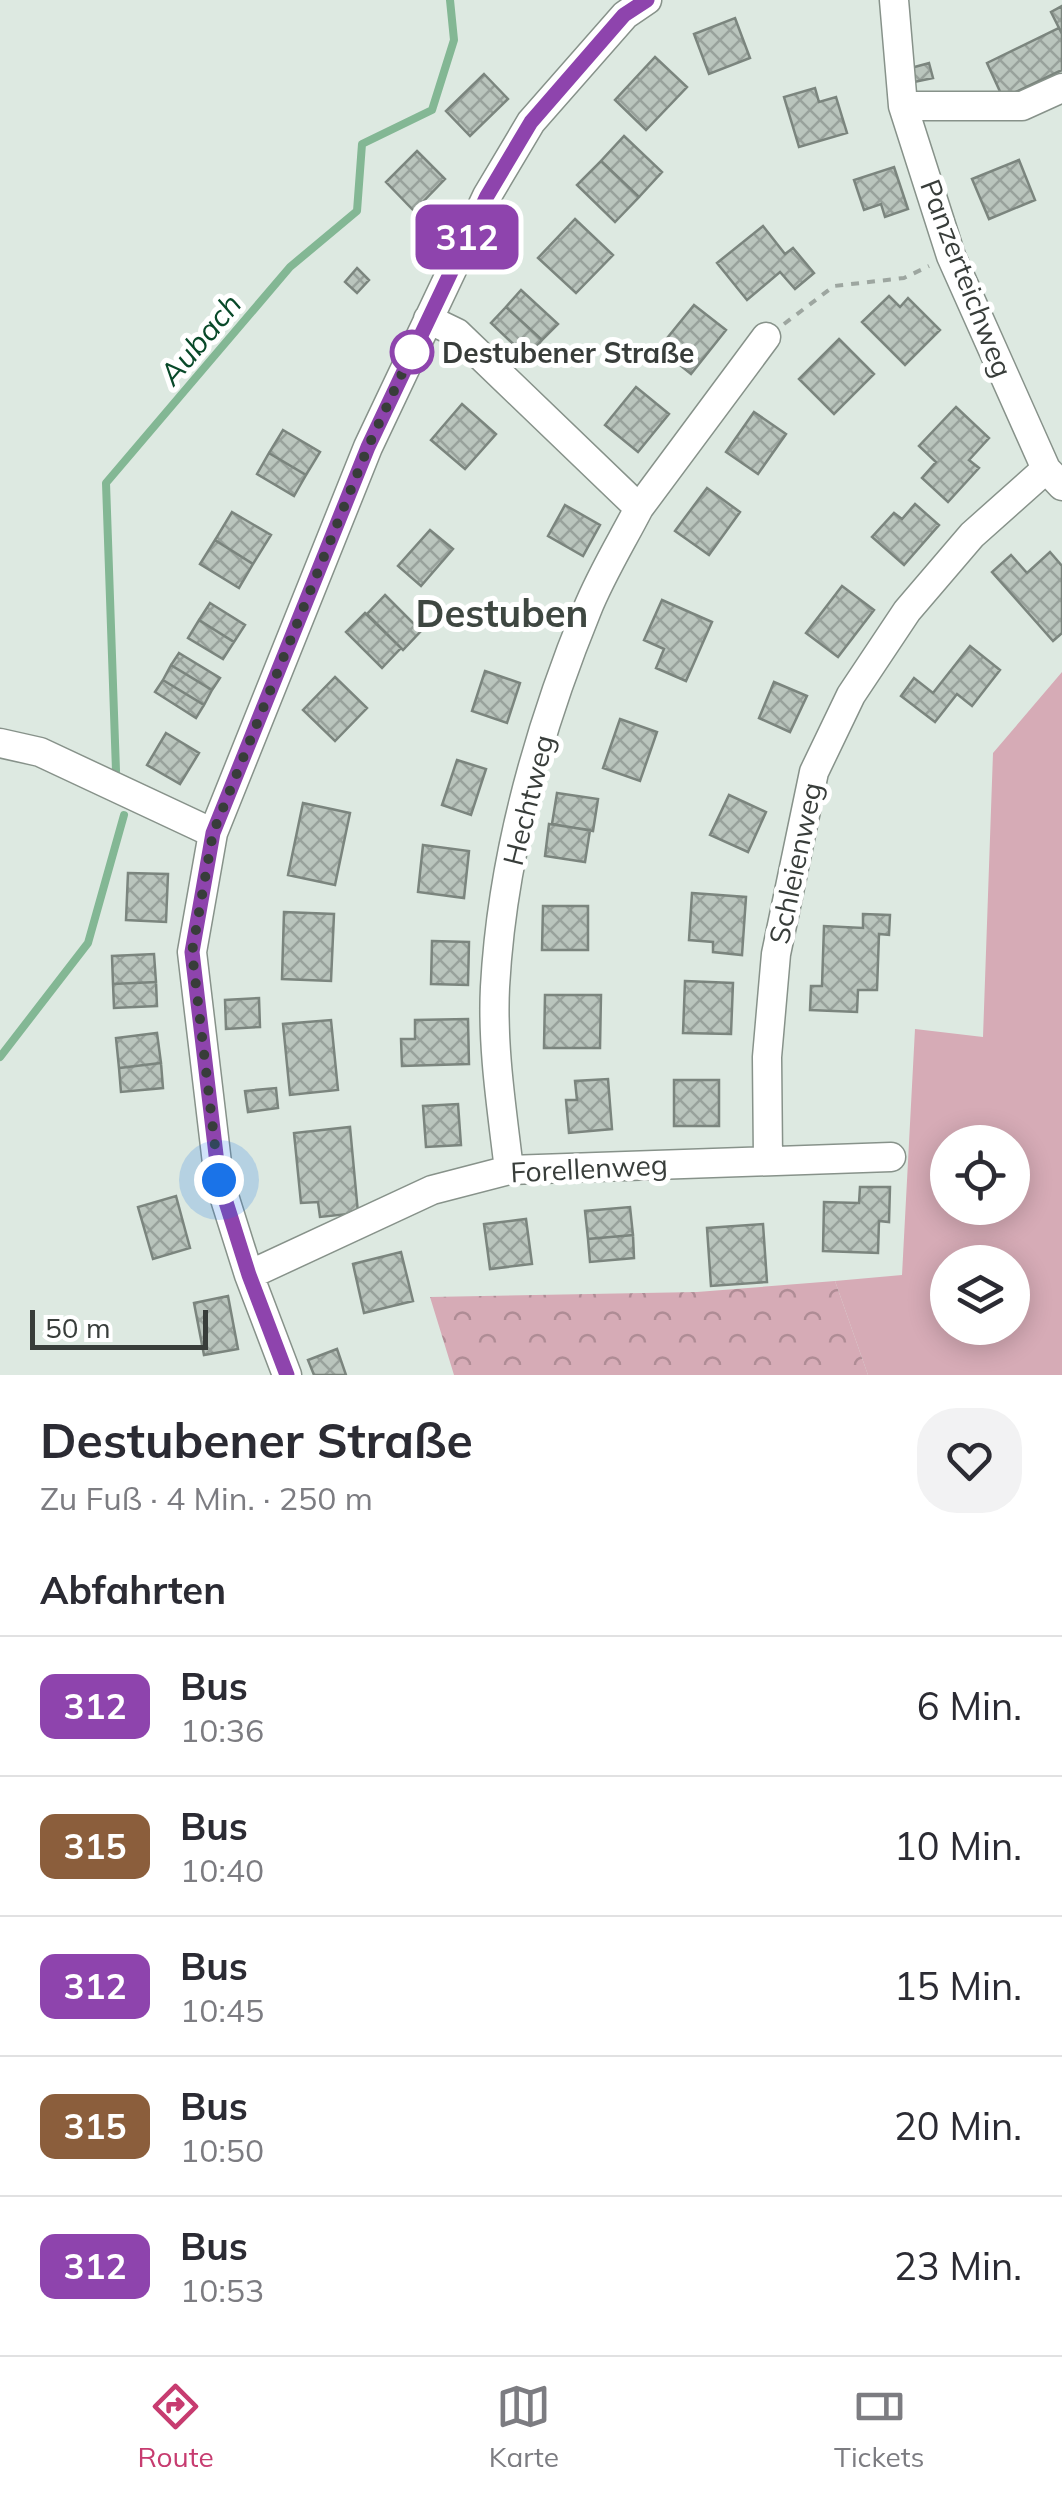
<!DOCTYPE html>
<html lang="de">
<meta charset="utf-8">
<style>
:root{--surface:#fff;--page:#f2f2f3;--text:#2b2b33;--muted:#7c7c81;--line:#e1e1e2;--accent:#c73c70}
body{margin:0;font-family:Mulish,sans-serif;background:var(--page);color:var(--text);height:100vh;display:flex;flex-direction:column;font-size:38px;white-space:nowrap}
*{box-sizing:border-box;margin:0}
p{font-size:32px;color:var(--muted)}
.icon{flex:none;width:55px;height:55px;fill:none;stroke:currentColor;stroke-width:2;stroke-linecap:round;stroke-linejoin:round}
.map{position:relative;height:1375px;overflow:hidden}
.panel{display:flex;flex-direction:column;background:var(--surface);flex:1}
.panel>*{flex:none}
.badge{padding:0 20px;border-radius:15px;font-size:35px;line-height:65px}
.tools{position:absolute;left:930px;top:1125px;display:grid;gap:20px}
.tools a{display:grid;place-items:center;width:100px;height:100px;border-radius:50%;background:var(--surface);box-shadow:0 5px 25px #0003;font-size:50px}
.scale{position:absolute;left:30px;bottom:25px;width:178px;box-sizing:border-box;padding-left:10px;border:5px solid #383d3a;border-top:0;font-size:28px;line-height:35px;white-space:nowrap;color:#383d3a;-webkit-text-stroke:8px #fff;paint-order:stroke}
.you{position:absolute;width:50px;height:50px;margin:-25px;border:8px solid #fff;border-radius:50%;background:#1a73e8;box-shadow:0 0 0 15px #1a73e833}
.map>.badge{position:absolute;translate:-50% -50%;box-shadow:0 0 0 5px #fff}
h2{padding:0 40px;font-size:38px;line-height:90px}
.round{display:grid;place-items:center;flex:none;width:105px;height:105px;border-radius:40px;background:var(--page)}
.head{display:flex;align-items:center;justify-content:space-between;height:170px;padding:0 40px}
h1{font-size:48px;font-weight:700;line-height:75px}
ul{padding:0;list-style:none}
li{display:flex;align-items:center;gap:30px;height:140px;padding:0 40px;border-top:2px solid var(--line)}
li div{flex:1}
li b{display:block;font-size:38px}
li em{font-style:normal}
li .badge{min-width:110px;font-weight:700;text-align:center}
.dock{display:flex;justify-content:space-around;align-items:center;height:140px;border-top:2px solid var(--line);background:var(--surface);font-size:28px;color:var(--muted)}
.dock a{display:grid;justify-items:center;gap:5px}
.dock .on{color:var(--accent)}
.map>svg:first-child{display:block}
.grass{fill:#d6abb6;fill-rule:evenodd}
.forest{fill:url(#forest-crowns)}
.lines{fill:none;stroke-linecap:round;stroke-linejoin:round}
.stream{stroke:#83b794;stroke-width:8}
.building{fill:url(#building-cross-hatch);stroke:#7b857e;stroke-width:2.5}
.minor-casing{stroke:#87928a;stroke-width:31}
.path{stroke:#9da6a0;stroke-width:4;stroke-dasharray:8 8;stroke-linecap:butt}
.minor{stroke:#fff;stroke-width:28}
.line-casing{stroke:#fff;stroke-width:22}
.line{stroke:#8e44ad;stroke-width:15}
.walk{stroke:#383d3a;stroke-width:10;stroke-dasharray:0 18}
.stop-dot{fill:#fff;stroke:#8e44ad;stroke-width:5}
.labels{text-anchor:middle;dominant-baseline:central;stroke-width:10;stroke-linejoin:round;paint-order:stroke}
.street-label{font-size:28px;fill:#383d3a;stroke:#fff}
.stop-label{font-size:28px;font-weight:bold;fill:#383d3a;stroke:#fff;text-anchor:start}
.water-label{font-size:30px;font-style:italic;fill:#084929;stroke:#fff}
.district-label{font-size:38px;font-weight:bold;fill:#3e4741;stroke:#fff}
</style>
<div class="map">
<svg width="1062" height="1375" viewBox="0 0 1062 1375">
<defs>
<pattern id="forest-crowns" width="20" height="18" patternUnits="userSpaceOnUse" patternTransform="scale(2.5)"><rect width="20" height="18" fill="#d6abb6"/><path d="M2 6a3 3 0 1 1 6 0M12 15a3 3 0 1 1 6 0" fill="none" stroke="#af8c95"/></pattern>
<pattern id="building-cross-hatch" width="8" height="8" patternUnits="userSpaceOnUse" patternTransform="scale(2.5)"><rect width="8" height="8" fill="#bac5bd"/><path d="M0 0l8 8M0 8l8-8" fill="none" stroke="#98a19b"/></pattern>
</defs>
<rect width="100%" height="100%" fill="#dde9e1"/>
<!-- grass -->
<path class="grass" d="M1062 672V1375H868L835 1281 902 1275 915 1029 983 1037 993 753ZM948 1142H1012V1208H948ZM948 1262H1012V1328H948Z"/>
<!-- forest -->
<path class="forest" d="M835 1281 868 1375H454L430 1297 697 1292Z"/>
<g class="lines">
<!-- stream -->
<path class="stream" d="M116 771 106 483 290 267 357 211 362 144 432 110 454 40 450 0
M0 1057 88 943 124 815"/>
</g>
<!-- building -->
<path class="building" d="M1062 6V34L1051 12Z
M735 18 750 58 709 74 694 34Z
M1059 28 1062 34V70L1003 98 987 63Z
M655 57 687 87 646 130 615 100Z
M929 63 933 78 914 82 911 68Z
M484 74 508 99 470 136 446 111Z
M815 88 819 102 836 97 847 133 799 147 784 97Z
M624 136 662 172 639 197 601 161Z
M417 151 445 179 414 211 386 182Z
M1019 160 1035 200 989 219 972 179Z
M601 161 639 197 615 222 577 185Z
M894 167 908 209 885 217 881 204 864 210 854 180Z
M575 219 613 255 576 293 538 258Z
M763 226 785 254 793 248 814 273 795 289 780 272 747 300 717 263Z
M357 268 369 280 357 293 345 282Z
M521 290 558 324 542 340 506 307Z
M889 296 900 307 908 298 940 330 905 365 862 322Z
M694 305 726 330 691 374 659 348Z
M506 307 542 340 527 357 491 323Z
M839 339 874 374 834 414 799 379Z
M636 387 669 414 638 452 605 425Z
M462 404 496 434 465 469 431 440Z
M956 407 989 438 969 460 979 468 948 502 922 478 936 462 919 446Z
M754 412 786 434 758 474 726 452Z
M283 430 320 452 306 475 269 453Z
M269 453 306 475 294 496 257 474Z
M707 488 740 512 709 555 675 531Z
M915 504 939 525 904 565 872 537 894 513 902 519Z
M565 505 600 525 583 556 548 536Z
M232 512 271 535 253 564 215 540Z
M430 530 453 549 421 586 398 566Z
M215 540 253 564 239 588 200 564Z
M1050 552 1062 566V633L1053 641 992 572 1011 555 1027 573Z
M842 586 874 610 838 657 806 633Z
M385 595 421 631 403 650 367 614Z
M662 600 712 622 686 681 656 668 664 649 644 640Z
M210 603 245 625 234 642 199 620Z
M365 613 401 648 382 668 346 632Z
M199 620 234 642 223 659 188 638Z
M970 646 1000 670 972 706 957 694 935 722 901 696 914 678 933 693Z
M179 653 220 678 212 690 171 665Z
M171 665 212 690 204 705 163 680Z
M485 671 520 683 507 723 472 711Z
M335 677 367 708 335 741 303 710Z
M163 680 204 705 196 718 155 692Z
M774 682 807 696 790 732 759 718Z
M620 719 657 732 640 781 603 768Z
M166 733 199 753 180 784 147 765Z
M457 760 486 769 471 815 442 805Z
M557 793 598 799 593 831 552 824Z
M729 795 766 812 748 852 710 835Z
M303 803 350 813 335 885 288 875Z
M549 824 590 830 585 862 545 856Z
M423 845 469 851 464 898 418 892Z
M128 873 168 874 166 922 126 920Z
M692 893 746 897 742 955 713 952V942L689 940Z
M543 906H588V950H542Z
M284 912 334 914 331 981 282 979Z
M863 914 890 915 889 935 879 934 877 990H858L857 1012 810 1010 811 986H822L824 926 863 928Z
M432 941 469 942 468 985 431 984Z
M154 954 156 982 113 984 112 956Z
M685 981 733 983 731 1034 683 1033Z
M156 982 157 1006 114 1008 113 984Z
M545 995H601L600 1048H544Z
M259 998 260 1027 226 1029 225 1000Z
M468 1019 469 1064 402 1066 401 1039H415V1020Z
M331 1020 338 1090 290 1095 283 1024Z
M157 1033 161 1063 119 1068 116 1038Z
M161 1063 163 1088 121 1092 119 1068Z
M608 1079 612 1129 569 1133 566 1100H577L575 1081Z
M674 1080H719V1126H674Z
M276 1088 278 1108 248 1112 245 1091Z
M458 1104 461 1145 426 1147 423 1106Z
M350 1127 358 1213 320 1217 318 1202 301 1203 294 1133Z
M860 1187H890L889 1222 879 1221 878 1253 823 1251 824 1202 859 1203Z
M176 1196 190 1248 153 1259 138 1207Z
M630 1207 633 1235 588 1239 585 1211Z
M526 1219 532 1264 490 1269 484 1224Z
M763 1224 767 1282 711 1286 707 1228Z
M633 1235 634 1258 590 1262 588 1239Z
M401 1252 413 1301 364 1313 353 1264Z
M228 1296 238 1349 204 1355 194 1303Z
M337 1349 346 1375H314L308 1360Z"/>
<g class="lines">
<!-- minor casing -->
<g class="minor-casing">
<path id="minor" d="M894 0 903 106 951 256 1046 469 1062 486
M903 106H1022L1062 88
M428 319 457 333 639 508C622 541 601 575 587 610 538 730 502 857 495 987 492 1048 502 1110 509 1170
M639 508 766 337
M0 743 40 752 213 833
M768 1159 767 1057 776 954 814 772 851 695 907 611 972 535 1046 469
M249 1275 432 1190 509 1170 891 1157
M287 1375 249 1275 219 1180 192 952 213 833 368 447 487 196 531 122 625 15 647 0"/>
</g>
<!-- path -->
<path class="path" d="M784 324 834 286 904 278 929 266"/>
<!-- minor -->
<use href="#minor" class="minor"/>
</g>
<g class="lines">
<!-- line casing -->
<g class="line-casing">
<path id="line" d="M287 1375 249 1275 219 1180 192 952 213 833 368 447 487 196 531 122 624 15 647 0"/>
</g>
<!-- line -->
<use href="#line" class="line"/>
<!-- walk -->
<path class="walk" d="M219 1180 192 952 213 833 368 447 412 352"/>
</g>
<!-- markers -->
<circle class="stop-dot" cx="412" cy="352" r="20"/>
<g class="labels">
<!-- street labels -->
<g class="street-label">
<text transform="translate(967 278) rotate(69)">Panzerteichweg</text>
<text transform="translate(528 800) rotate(-76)">Hechtweg</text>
<text transform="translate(795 863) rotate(-78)">Schleienweg</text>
<text transform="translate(589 1168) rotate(-3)">Forellenweg</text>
</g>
<!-- stop labels -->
<g class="stop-label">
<text x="442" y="352">Destubener Straße</text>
</g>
<!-- water labels -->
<g class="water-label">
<text transform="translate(200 339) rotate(-50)">Aubach</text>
</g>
<!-- district labels -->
<g class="district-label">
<text x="502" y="613">Destuben</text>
</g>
</g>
</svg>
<div class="tools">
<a><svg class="icon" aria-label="locate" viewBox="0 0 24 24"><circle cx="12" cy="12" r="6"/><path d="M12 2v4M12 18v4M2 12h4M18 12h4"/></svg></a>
<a><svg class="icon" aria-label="layers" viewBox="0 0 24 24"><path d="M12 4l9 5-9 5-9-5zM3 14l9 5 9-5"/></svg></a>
</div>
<div class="scale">50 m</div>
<div class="you" style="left:219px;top:1180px"></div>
<b class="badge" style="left:467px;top:237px;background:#8e44ad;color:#fff">312</b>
</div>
<section class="panel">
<div class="head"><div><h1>Destubener Straße</h1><p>Zu Fuß · 4 Min. · 250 m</p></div><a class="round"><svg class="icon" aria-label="heart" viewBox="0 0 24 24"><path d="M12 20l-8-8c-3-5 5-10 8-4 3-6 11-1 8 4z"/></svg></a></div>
<h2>Abfahrten</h2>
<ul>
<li><span class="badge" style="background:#8e44ad;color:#fff">312</span><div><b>Bus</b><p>10:36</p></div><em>6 Min.</em></li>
<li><span class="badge" style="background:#8b5e3c;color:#fff">315</span><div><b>Bus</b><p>10:40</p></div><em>10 Min.</em></li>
<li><span class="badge" style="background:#8e44ad;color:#fff">312</span><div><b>Bus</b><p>10:45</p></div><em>15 Min.</em></li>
<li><span class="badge" style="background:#8b5e3c;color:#fff">315</span><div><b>Bus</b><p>10:50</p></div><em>20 Min.</em></li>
<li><span class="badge" style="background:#8e44ad;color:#fff">312</span><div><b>Bus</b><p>10:53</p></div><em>23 Min.</em></li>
</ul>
</section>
<nav class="dock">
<a class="on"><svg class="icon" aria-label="directions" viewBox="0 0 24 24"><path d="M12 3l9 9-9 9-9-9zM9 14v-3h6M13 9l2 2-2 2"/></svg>Route</a>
<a><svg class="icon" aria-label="map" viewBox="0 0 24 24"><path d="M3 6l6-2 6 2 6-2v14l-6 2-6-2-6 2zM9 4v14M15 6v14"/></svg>Karte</a>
<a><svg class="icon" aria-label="tickets" viewBox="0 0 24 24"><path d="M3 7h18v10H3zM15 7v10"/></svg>Tickets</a>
</nav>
